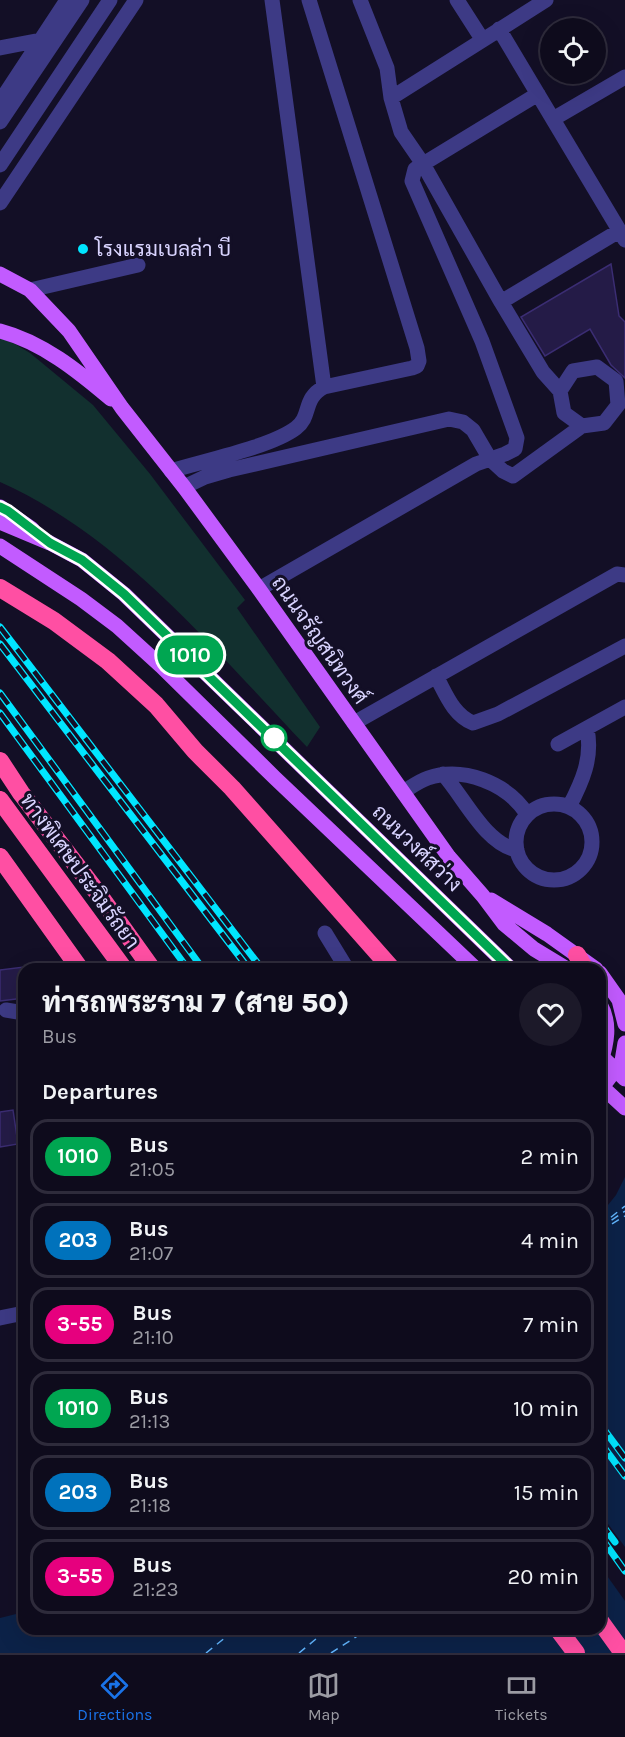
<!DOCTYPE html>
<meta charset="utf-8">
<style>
:root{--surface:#0e0b1c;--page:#1c1929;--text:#f1f3f6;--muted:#9b9ba3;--line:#2e2b3b;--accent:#1a73e8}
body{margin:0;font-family:Karla,Sarabun,sans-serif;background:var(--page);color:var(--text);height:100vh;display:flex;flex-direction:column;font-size:22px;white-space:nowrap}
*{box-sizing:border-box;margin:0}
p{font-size:20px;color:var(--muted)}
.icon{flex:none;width:33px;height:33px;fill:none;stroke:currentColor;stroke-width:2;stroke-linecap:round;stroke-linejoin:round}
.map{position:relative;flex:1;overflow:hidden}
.details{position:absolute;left:18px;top:963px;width:588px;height:672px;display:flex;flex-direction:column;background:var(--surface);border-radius:18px;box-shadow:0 6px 24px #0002,0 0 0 2px var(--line)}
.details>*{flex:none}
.badge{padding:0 12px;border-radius:20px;font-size:21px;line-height:39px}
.controls{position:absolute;left:540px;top:18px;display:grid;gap:12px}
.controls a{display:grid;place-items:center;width:66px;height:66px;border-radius:50%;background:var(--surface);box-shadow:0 6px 24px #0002,0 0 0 2px var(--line);font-size:30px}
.map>.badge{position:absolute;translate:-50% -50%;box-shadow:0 0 0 3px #fff}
h2{padding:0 24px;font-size:22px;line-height:54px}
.round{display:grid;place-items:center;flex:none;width:63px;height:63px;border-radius:32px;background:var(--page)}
.head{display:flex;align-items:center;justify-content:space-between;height:102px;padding:0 24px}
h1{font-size:28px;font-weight:800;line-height:45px}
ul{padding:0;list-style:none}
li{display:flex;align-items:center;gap:18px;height:75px;margin:0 12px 9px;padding:0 12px;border:3px solid var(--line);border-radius:18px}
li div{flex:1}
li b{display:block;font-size:22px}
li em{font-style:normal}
li .badge{min-width:66px;font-weight:700;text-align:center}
.tabs{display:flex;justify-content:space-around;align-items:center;height:84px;border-top:2px solid var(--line);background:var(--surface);font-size:16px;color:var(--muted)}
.tabs a{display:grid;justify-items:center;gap:3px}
.tabs .active{color:var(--accent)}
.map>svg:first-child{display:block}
.green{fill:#12302f}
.water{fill:#0c2248}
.pier{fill:#130f26}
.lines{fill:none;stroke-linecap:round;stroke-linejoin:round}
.ferry{stroke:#62b6ff;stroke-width:1.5;stroke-dasharray:8 6;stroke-linecap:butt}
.building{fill:#241b47;stroke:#3b2d73;stroke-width:1.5}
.minor{stroke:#3d3a85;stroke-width:15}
.major{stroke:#c25bff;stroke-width:15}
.highway{stroke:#ff4fa3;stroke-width:18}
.rail-casing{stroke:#00e5ff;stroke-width:7}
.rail{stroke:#130f26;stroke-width:4.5;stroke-dasharray:14;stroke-linecap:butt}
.major-bridge{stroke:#c25bff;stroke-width:15}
.highway-bridge{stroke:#ff4fa3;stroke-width:18}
.line-casing{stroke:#fff;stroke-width:14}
.line{stroke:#00a651;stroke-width:9}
.poi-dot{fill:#00e5ff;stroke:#130f26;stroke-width:2}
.stop-dot{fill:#fff;stroke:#00a651;stroke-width:3}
.labels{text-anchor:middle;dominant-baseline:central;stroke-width:6;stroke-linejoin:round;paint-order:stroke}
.poi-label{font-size:21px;fill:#d9d4ff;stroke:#130f26;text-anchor:start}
.street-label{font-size:21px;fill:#d9d4ff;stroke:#130f26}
</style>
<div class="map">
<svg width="625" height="1653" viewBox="0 0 625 1653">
<rect width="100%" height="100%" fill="#130f26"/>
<!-- green -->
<path class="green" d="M0 338 15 344 30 353 93 405 150 474 245 600 237 608 320 727 307 747C216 652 123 537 0 482Z"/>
<!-- water -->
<path class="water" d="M625 1177V1653H0V1618L24 1612V1629H600V1215L616 1195Z"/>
<!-- pier -->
<path class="pier" d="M600 1513 625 1547V1601L600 1566Z"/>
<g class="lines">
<!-- ferry -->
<path class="ferry" d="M600 1226 625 1206
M600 1228 625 1211
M600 1231 625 1216
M206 1653 236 1629
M299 1653 328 1629
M331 1653 368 1629"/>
</g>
<!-- building -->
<path class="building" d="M611 264 619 316 625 322V378L611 365 590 329 545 356 521 317Z
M24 967V998L0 1001V970Z
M13 1110 18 1144 0 1147V1112Z"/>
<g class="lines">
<!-- minor -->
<path class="minor" d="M272 0 324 387
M360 0 387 68 391 98 401 132 423 164 501 302 543 372 560 391
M457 0 482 39
M499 29 625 240
M0 48 41 40
M391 98 546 0
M0 102 67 0
M553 119 625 77
M0 122 82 0
M0 165 110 0
M0 203 136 0
M30 290 138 265
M501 302 619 231
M597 367 616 381 618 405 604 423 582 426 564 413 560 391 573 371Z
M171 471C203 461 271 447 296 428 312 416 302 399 324 387L412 368 417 366 419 361 417 348 309 0
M184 487 205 477 229 470 449 419 463 422 473 430 490 459 503 471 513 476 582 426
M259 589 476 464 505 454 515 449 517 438 482 341 412 181 415 169 423 164 538 94
M436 676C446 694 453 715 473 723L498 714 625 646
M354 723 617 574 625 575
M558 744 625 707
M443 774C464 797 485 844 517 850
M403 792C411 787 419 781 428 778 463 766 507 783 527 814
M516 842a38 38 0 1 1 76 0a38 38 0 1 1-76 0Z
M569 807C582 782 593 758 587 729
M325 933 347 969
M6 1010 24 1013
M0 1318 24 1313"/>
<!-- major -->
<path class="major" d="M0 274 30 290 69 331 122 408 184 487 259 589 449 857 483 896 504 924 534 949 567 969
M0 331C42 342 78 371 111 399
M0 507 32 529
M0 522 50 543 82 560 124 594 511 969
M0 546 81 599 117 626 161 666 275 778 476 969
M491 900 547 934 596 969
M600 973 619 1000 625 1024
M600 1004C611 1023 607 1044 600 1064
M600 1090 622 1061 625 1043"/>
<!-- highway -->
<path class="highway" d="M0 588 54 621 108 661 156 705 195 751 232 788 392 969
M0 761 21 793 97 892 152 969
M577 955 585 969
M600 1621 623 1653
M558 1629 576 1653"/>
<!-- rail casing -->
<g class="rail-casing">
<path id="rail" d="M0 627 262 969
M0 644 249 969
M0 693 203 969
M0 713 188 969
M600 1424 625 1458
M600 1442 625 1476
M600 1522 615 1542
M600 1536 625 1571"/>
</g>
<!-- rail -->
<use href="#rail" class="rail"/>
<!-- major-bridge -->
<path class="major-bridge" d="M600 1055 625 1079
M600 1085 625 1108"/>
<!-- highway-bridge -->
<path class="highway-bridge" d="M0 800 124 969
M0 857 80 969"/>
</g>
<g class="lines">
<!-- line casing -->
<g class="line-casing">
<path id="line" d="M0 507 8 511 50 543 82 560 124 594 511 969"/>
</g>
<!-- line -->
<use href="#line" class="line"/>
</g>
<!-- markers -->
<circle class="poi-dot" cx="83" cy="249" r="6"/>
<circle class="stop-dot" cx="274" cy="738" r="12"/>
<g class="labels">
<!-- poi labels -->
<g class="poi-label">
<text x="95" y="249">โรงแรมเบลล่า บี</text>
</g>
<!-- street labels -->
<g class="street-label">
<text transform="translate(320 640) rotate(55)">ถนนจรัญสนิทวงศ์</text>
<text transform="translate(417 848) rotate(44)">ถนนวงศ์สว่าง</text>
<text transform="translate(80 871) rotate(54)">ทางพิเศษประจิมรัถยา</text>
</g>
</g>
</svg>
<div class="controls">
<a><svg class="icon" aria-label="locate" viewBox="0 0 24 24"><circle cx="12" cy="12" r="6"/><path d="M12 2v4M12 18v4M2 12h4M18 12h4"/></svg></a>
</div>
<b class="badge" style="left:190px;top:655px;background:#00a651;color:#fff">1010</b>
<section class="details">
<div class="head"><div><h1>ท่ารถพระราม 7 (สาย 50)</h1><p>Bus</p></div><a class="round"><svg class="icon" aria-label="heart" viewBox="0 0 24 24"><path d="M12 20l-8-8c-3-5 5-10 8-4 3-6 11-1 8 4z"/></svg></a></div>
<h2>Departures</h2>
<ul>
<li><span class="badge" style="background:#00a651;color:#fff">1010</span><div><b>Bus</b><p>21:05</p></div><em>2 min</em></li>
<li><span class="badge" style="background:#0072bc;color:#fff">203</span><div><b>Bus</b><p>21:07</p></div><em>4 min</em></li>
<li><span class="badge" style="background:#e6007e;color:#fff">3-55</span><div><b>Bus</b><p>21:10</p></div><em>7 min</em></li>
<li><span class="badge" style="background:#00a651;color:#fff">1010</span><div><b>Bus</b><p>21:13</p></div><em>10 min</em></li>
<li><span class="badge" style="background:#0072bc;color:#fff">203</span><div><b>Bus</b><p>21:18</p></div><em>15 min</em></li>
<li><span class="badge" style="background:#e6007e;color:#fff">3-55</span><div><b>Bus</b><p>21:23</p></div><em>20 min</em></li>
</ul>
</section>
</div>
<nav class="tabs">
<a class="active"><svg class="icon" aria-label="directions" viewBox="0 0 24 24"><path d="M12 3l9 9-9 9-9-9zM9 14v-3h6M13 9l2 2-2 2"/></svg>Directions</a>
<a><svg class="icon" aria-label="map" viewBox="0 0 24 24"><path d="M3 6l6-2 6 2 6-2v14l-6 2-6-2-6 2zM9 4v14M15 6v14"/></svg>Map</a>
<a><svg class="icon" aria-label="tickets" viewBox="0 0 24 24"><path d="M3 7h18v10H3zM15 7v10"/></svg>Tickets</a>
</nav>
